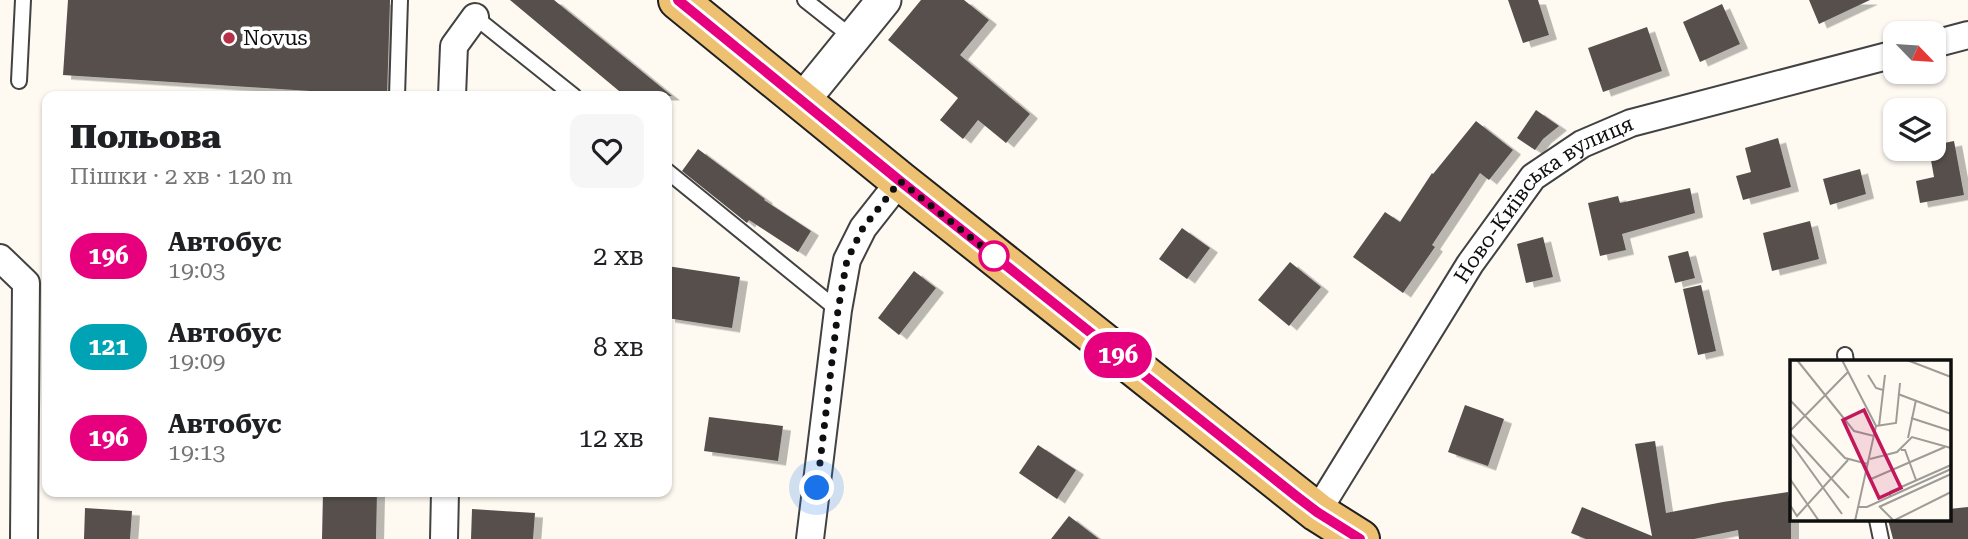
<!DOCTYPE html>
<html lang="uk">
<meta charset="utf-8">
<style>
:root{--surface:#fff;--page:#f6f6f6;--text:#202124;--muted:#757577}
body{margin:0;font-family:"Roboto Serif",serif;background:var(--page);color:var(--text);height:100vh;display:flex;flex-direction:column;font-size:26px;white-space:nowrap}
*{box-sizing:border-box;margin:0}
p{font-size:23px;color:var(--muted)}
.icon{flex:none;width:38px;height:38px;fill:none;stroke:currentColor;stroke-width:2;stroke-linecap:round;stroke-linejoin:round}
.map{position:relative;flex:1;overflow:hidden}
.sheet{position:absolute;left:42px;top:91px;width:630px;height:406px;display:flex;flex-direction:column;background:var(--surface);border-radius:14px;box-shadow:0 2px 5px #0004}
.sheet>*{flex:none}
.badge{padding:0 14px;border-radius:23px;font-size:24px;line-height:46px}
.needle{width:46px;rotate:115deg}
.fabs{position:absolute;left:1883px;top:21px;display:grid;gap:14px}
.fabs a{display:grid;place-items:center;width:63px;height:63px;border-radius:14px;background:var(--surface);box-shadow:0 2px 5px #0004;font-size:35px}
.you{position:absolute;width:35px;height:35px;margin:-18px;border:5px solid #fff;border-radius:50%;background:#1a73e8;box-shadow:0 0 0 10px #1a73e833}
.map>.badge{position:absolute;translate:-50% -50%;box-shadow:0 0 0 4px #fff}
.round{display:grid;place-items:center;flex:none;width:74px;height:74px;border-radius:14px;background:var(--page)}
.head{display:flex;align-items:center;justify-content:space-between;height:119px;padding:0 28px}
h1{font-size:33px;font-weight:800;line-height:52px}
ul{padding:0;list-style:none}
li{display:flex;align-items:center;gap:21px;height:91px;padding:0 28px}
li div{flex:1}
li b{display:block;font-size:26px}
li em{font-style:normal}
li .badge{min-width:77px;font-weight:700;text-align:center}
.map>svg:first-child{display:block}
.building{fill:#574f4c;filter:url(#shadow)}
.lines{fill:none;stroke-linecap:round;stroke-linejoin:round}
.service-casing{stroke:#424242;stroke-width:18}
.minor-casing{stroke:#424242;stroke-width:30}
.tertiary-casing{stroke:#424242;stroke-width:37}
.primary-casing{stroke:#202020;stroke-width:42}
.service{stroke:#fff;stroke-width:14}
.minor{stroke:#fff;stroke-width:26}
.tertiary{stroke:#fff;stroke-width:33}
.primary{stroke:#eec072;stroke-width:38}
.line-casing{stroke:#fff;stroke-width:16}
.line{stroke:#e6007e;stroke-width:10}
.walk{stroke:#0f0f0f;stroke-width:7;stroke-dasharray:0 12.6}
.poi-dot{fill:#b53148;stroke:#fff;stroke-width:2.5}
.stop-dot{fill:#fff;stroke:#e6007e;stroke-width:3.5}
.labels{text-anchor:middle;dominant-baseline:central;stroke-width:7;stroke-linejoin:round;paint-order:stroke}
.poi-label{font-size:21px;fill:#0f0f0f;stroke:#fff;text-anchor:start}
.street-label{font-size:21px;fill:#0f0f0f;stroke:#fff}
.inset-road{fill:none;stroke:#9e9c97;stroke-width:2}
.view{fill:#c2185b;fill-opacity:0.15;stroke:#c2185b;stroke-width:3.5}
.inset-edge{fill:none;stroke:#0f0f0f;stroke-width:3.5}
</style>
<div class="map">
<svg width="1968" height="539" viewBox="0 0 1968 539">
<defs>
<filter id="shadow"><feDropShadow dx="8" dy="4.5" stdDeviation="0" flood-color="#0004"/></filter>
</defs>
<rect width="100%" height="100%" fill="#fefaf2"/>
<!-- building -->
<path class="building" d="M68 0H390L387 96 63 75Z
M510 0H554L672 96H625Z
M921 0H964L989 20 960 55 1030 114 1006 143 978 120 963 139 940 120 958 98 888 40Z
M1508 0H1538L1549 35 1523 43Z
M1809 0H1870L1819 24Z
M1722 4 1740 44 1700 62 1683 22Z
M1647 27 1662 71 1603 92 1588 48Z
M1536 110 1559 126 1543 139 1535 150 1517 138Z
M1476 121 1513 150 1489 180 1480 173 1432 245 1435 247 1403 293 1353 257 1385 212 1400 222 1432 173 1433 174Z
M1778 138 1791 187 1743 200 1736 176 1751 172 1745 148Z
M1954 141 1964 195 1920 203 1916 181 1934 177 1929 149H1934V145Z
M698 149 765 199 764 200 811 231 798 252 749 220 747 223 682 171Z
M1860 169 1866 194 1830 205 1823 179Z
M1690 188 1695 213 1622 234 1626 250 1600 256 1588 203 1618 196 1620 203Z
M1810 221 1819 259 1772 271 1763 233Z
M1182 228 1210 248 1187 279 1159 259Z
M1543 237 1553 277 1526 283 1517 244Z
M1688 251 1695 278 1675 283 1668 256Z
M1290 262 1321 287 1289 326 1258 300Z
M667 266 740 277 732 328 667 318Z
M914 271 936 288 899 335 878 318Z
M1701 285 1716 351 1698 355 1683 289Z
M1465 405 1504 419 1488 466 1448 452Z
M709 417 783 426 778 461 704 451Z
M1655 441 1666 513 1723 502 1788 492 1791 510V539H1739L1738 530 1694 539H1586L1571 533 1582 507 1652 536 1635 444Z
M1038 445 1076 470 1057 499 1019 473Z
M323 492H377L376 539H322Z
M1968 507V539H1893L1888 520H1949V509Z
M85 508 132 511 130 539H84Z
M472 509 535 513 533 539H471Z
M1069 516 1099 539H1051Z"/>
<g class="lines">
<!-- service casing -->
<g class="service-casing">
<path id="service" d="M805 0 853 38
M475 17 574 96
M19 81 23 0
M397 96 400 0
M667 171 838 310
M1845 355 1846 362
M1877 520 1881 539"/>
</g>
<!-- minor casing -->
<g class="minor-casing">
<g id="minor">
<path d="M1934 44 1968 35"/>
<path d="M452 96 454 46 475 17"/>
<path d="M0 258 26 283 24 539"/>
<path id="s1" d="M1317 512 1470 264 1533 177 1582 144 1631 123 1895 54"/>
<path d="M444 539 445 492"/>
<path d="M810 539 838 310 847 260 863 228 900 181"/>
</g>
</g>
<!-- tertiary casing -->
<g class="tertiary-casing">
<path id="tertiary" d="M802 101 884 0"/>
</g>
<!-- primary casing -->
<g class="primary-casing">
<path id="primary" d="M678 0 900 181 1317 512 1360 539"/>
</g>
<!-- service -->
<use href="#service" class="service"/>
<!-- minor -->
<use href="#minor" class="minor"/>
<!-- tertiary -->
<use href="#tertiary" class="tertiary"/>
<!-- primary -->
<use href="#primary" class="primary"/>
</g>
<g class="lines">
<!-- line casing -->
<g class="line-casing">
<path id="line" d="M678 0 900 181 1296 496 1317 512 1360 539"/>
</g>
<!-- line -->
<use href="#line" class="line"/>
<!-- walk -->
<path class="walk" d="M817 488 838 310 847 260 863 228 900 181 994 256"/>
</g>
<!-- markers -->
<circle class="poi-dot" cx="229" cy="38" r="7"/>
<circle class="stop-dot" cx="994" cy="256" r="14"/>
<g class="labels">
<!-- poi labels -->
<g class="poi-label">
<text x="243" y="38">Novus</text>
</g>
<!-- street labels -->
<g class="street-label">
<text stroke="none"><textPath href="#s1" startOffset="392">Ново-Київська вулиця</textPath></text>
</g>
</g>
<!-- overview -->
<g transform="translate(1790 360)">
<rect width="161" height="161" fill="#fefaf2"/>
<path class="inset-road" d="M7 0 64 71 84 76M52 0 86 66 65 161M117 0 161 17M78 15 86 28 93 30M108 34 161 54M0 40 55 98 78 104M121 58 161 71M86 66 106 63 110 23M89 66 95 15M0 71 58 12M0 73 59 138M118 78 126 40M0 82 52 154M111 90H115L126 120M80 99 107 92 122 77 161 88M0 119 29 161M81 119 155 87M100 137V132L161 105M0 145 7 156 58 100M89 146 104 161M68 147H77L161 109M89 147 161 114M103 161 161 132"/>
<path class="view" d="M74 50 111 128 89 138 53 60Z"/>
<rect width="161" height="161" class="inset-edge"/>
</g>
</svg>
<div class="fabs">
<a><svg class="needle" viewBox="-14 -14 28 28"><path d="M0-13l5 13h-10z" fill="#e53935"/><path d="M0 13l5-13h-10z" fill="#757577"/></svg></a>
<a><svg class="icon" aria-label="layers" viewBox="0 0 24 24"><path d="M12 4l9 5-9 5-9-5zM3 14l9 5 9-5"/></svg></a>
</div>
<div class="you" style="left:817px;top:488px"></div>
<b class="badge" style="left:1118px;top:355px;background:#e6007e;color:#fff">196</b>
<section class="sheet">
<div class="head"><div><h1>Польова</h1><p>Пішки · 2 хв · 120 m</p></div><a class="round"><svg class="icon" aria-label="heart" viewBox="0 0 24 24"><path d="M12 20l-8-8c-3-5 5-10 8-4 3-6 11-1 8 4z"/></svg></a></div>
<ul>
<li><span class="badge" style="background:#e6007e;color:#fff">196</span><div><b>Автобус</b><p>19:03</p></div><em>2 хв</em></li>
<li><span class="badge" style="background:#00a3b4;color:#fff">121</span><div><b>Автобус</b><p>19:09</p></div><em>8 хв</em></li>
<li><span class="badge" style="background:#e6007e;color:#fff">196</span><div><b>Автобус</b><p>19:13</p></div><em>12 хв</em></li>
</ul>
</section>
</div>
